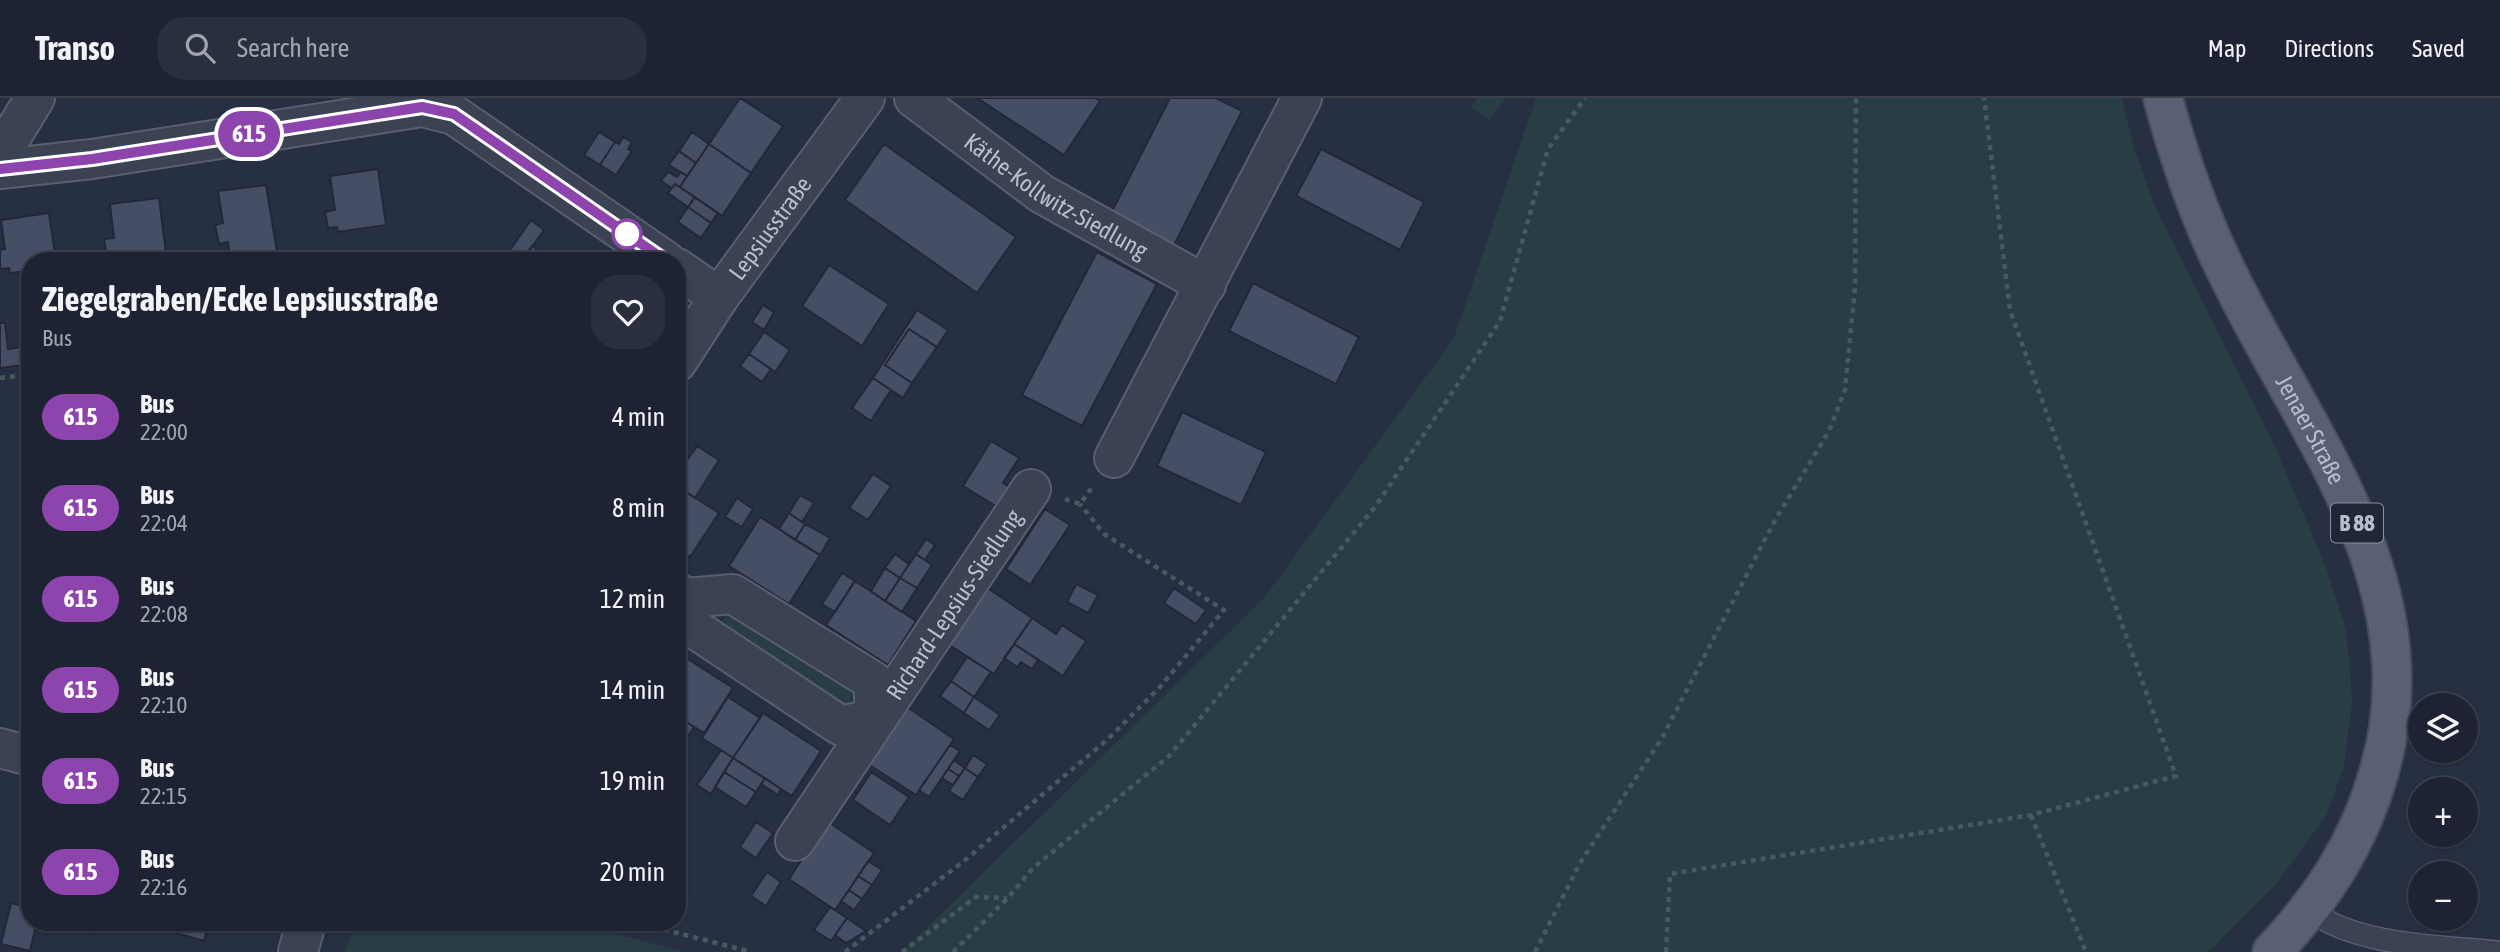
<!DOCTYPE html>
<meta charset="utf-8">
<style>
:root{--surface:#1d2332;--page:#2a2f3e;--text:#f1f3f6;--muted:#a0a4ac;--line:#3b404d}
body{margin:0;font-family:"Asap Condensed",sans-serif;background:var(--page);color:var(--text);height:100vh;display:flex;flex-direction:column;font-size:26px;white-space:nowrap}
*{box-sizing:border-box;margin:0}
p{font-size:23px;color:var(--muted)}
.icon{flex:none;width:38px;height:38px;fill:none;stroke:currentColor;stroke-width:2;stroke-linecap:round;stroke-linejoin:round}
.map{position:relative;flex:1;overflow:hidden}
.side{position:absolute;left:21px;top:154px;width:665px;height:679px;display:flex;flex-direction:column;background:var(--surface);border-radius:28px;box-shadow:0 2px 5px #0004,0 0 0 2px var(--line)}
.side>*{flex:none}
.badge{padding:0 14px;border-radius:23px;font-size:24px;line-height:46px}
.fabs{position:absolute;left:2408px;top:595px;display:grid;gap:14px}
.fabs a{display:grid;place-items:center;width:70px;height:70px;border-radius:50%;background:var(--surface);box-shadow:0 2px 5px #0004,0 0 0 2px var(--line);font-size:35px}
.map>.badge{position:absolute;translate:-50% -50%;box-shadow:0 0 0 4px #fff}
.round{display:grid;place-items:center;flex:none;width:74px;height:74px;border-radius:28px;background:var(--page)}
.headline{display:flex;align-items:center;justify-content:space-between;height:119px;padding:0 21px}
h1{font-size:33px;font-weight:700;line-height:52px}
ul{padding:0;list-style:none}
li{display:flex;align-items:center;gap:21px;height:91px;padding:0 21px}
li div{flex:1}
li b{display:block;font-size:26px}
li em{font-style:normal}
li .badge{min-width:77px;font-weight:700;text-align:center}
header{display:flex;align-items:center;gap:42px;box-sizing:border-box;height:98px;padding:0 35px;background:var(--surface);border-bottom:2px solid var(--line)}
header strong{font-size:33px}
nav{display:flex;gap:38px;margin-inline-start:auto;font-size:24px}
.search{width:490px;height:63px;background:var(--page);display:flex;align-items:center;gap:18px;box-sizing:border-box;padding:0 24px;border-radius:28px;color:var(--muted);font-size:26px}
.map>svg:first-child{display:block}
.green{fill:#293d44}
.building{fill:#464e65;stroke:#22283a;stroke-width:2}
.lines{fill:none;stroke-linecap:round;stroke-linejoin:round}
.lane-casing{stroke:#595f70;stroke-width:24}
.street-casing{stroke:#595f70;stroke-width:42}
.primary-casing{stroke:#454a5c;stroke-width:42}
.path{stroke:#475a60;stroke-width:4.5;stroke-dasharray:5 5;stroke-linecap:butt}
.lane{stroke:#3b4253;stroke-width:21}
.street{stroke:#3b4253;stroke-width:38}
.primary{stroke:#596073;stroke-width:38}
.line-casing{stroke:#fff;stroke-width:16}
.line{stroke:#8e44ad;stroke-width:10}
.stop-dot{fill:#fff;stroke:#8e44ad;stroke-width:3.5}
.labels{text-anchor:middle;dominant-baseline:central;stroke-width:7;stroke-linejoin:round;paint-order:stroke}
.shield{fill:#202638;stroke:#8a90a0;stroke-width:2}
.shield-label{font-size:23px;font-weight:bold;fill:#b8bdcc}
.street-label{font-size:24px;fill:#b8bdcc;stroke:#202638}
</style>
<header>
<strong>Transo</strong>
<div class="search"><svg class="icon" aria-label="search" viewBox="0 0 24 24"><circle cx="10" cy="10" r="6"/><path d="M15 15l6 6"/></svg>Search here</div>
<nav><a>Map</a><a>Directions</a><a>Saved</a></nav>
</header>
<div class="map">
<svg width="2500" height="854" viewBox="0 0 2500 854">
<rect width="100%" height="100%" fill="#272f43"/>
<!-- green -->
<path class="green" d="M1478 0H1506L1489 22 1471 9Z
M1536 0H2122L2134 50 2156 111 2275 349 2324 464 2346 531 2350 570 2352 606 2344 669 2326 718 2276 786 2212 851 2207 854H902L1264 500 1454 240Z
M730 514 852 592 851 603 843 609 720 525Z
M355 824H568L686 854H345Z"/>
<!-- building -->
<path class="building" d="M740 0 783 28 751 75 709 46Z
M977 0H1095L1100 3 1064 57Z
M1170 0H1216L1242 13 1170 155 1107 123Z
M599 34 615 44 600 67 584 57Z
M692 34 709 46 696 65 679 53Z
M623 39 632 44 628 51 632 53 616 77 600 67 615 44 619 46Z
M709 46 751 75 722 118 680 89Z
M884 46 1016 139 977 195 845 102Z
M1321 51 1424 104 1400 152 1296 98Z
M679 53 696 65 687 78 669 67Z
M378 71 386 127 338 134 337 129 328 130 325 114 335 112 330 78Z
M668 74 677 79 681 74 687 78 680 89 675 86 672 90 661 83Z
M675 86 695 99 688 109 668 95Z
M266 87 277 154 270 155 264 163 230 160 228 144 219 146 215 127 223 125 218 93Z
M695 99 718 115 711 125 688 109Z
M159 100 166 155 118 161 117 158 107 159 104 141 114 140 110 106Z
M688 109 711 125 701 140 678 124Z
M49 115 56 163H30V173L10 175 9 170 0 171V152L5 151 1 122Z
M531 122 544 132 522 163H513L506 158Z
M532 148 553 163H522Z
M1097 154 1157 186 1082 328 1022 297Z
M829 167 889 206 862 248 802 208Z
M1253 185 1359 239 1336 286 1229 233Z
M763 207 774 214 764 232 752 224Z
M917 212 948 232 937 249 909 231 885 267 912 285 903 300 873 280Z
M0 225H5L8 251 29 248 30 266 0 270Z
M909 231 937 249 912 285 885 267Z
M764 234 790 252 775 274 749 256Z
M749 256 771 271 762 284 740 268Z
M873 280 891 292 871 323 852 310Z
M1182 314 1266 354 1241 407 1157 368Z
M991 343 1019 360 1003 385 1020 395 1007 415 963 388Z
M697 348 719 362 695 400 677 388V377Z
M873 376 891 388 868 422 849 410Z
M677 388 719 415 690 459 677 451Z
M800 397 814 405 802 424 789 415Z
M737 400 753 411 742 429 725 419Z
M1045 411 1070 427 1030 487 1006 471Z
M789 415 805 426 795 442 779 431Z
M760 419 820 457 789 506 729 468Z
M805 426 830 440 820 457 795 442Z
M926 441 935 447 925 462 916 456Z
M895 456 909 466 900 480 885 470Z
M916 456 932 467 917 490 900 480Z
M885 470 900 480 885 503 871 493Z
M842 475 855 483 835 514 822 506Z
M900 480 917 490 902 514 885 503Z
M855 483 916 523 888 567 826 527Z
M1076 486 1098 497 1088 515 1067 504Z
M986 489 1032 520 994 576 948 546Z
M1174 490 1206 512 1196 526 1164 505Z
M1032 520 1056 536 1062 527 1086 543 1063 578 1014 546Z
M1014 546 1038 562 1032 571 1021 564 1017 569 1004 560Z
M677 554 733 590 704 635 677 618Z
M967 559 991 574 974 599 951 583Z
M951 583 974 599 964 615 940 598Z
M728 599 760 620 733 660 702 640Z
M974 599 1000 617 989 632 964 615Z
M907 609 954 641 916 697 868 666Z
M763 615 821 653 792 698 733 660Z
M677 618 694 629 686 641 677 635Z
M950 647 960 653 929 699 919 692Z
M721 652 733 660 711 696 697 687Z
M973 657 987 666 978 679 965 670Z
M733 660 765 680 756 694 724 674Z
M954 662 965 670 959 678 948 671Z
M965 670 978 679 963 702 949 693Z
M948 671 959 678 953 687 942 680Z
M724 674 756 694 746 709 715 689Z
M871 674 909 699 890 727 853 702Z
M765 680 781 691 778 697 761 686Z
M827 723 874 755 835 812 789 781Z
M756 724 773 735 756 760 740 749Z
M868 763 882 772 872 787 858 778Z
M767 774 781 784 766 808 751 798Z
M858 778 872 787 862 801 849 792Z
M849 792 862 801 854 812 841 803Z
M11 805 30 810V824H37L30 853 1 846Z
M830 809 847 820 831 843 814 832Z
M847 820 866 833 846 845 835 837Z
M56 824H96L93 835Z
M161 824H209L204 843 159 830Z"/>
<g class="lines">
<!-- lane casing -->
<g class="lane-casing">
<path id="lane" d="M2310 812C2355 848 2440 848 2497 854"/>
</g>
<!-- street casing -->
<g class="street-casing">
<g id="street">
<path id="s1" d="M914 0 1042 96 1206 187"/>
<path d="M0 57 35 0"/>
<path d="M0 71 92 61 422 9 454 17 666 163"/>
<path d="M677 170 719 199"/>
<path id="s2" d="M677 264 719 199 865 0"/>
<path d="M1114 360 1302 0"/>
<path d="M677 494 686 500 733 496 873 583 875 620 841 628 692 529 686 500"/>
<path d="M0 650 30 658"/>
<path id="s3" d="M795 743 1031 391"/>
<path d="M298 854 306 824"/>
</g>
</g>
<!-- primary casing -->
<g class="primary-casing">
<g id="primary">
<path id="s4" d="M2163 0C2178 56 2197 112 2222 164 2299 329 2435 482 2379 674 2359 745 2322 801 2272 854"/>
</g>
</g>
<!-- path -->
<path class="path" d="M0 280 30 276
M1065 401 1080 406 1093 388
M2031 717 2086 854
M635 824 751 854
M845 854 964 763 1108 641 1160 589 1224 512 1104 436 1080 406
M902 854 976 799 1007 800
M953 854 1008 800 1033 770 1169 658 1375 409 1500 223 1548 51 1585 0
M1535 854 1580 765 1662 640 1774 424 1829 333 1845 292 1855 190 1856 0
M1666 854 1670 776 2031 717 2176 678 2010 212 1984 0"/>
<!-- lane -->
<use href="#lane" class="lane"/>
<!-- street -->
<use href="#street" class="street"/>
<!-- primary -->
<use href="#primary" class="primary"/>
</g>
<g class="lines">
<!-- line casing -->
<g class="line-casing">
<path id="line" d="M0 71 92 61 422 9 454 16 666 163"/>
</g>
<!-- line -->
<use href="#line" class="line"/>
</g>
<!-- markers -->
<circle class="stop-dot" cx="627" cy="136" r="14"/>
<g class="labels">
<!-- shield labels -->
<rect class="shield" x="2331" y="405.5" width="52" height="39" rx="5"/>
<g class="shield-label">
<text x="2357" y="425">B 88</text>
</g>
<!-- street labels -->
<g class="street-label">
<text stroke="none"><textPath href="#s1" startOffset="173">Käthe-Kollwitz-Siedlung</textPath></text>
<text stroke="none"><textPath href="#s2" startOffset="163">Lepsiusstraße</textPath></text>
<text stroke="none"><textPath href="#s4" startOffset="364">Jenaer Straße</textPath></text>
<text stroke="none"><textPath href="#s3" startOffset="285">Richard-Lepsius-Siedlung</textPath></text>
</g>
</g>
</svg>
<div class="fabs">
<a><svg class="icon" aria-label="layers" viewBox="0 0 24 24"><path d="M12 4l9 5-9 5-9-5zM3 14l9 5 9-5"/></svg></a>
<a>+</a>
<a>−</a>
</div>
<b class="badge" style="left:249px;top:36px;background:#8e44ad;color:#fff">615</b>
<section class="side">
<div class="headline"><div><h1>Ziegelgraben/Ecke Lepsiusstraße</h1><p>Bus</p></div><a class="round"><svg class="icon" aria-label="heart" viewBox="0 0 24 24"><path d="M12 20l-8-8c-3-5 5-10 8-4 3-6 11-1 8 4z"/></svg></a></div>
<ul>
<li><span class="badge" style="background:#8e44ad;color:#fff">615</span><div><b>Bus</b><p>22:00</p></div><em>4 min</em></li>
<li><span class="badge" style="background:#8e44ad;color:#fff">615</span><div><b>Bus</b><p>22:04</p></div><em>8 min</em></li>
<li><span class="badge" style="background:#8e44ad;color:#fff">615</span><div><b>Bus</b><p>22:08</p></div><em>12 min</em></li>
<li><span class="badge" style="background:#8e44ad;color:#fff">615</span><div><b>Bus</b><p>22:10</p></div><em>14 min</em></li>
<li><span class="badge" style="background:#8e44ad;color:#fff">615</span><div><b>Bus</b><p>22:15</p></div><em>19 min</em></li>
<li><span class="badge" style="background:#8e44ad;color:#fff">615</span><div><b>Bus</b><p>22:16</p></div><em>20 min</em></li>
</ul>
</section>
</div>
